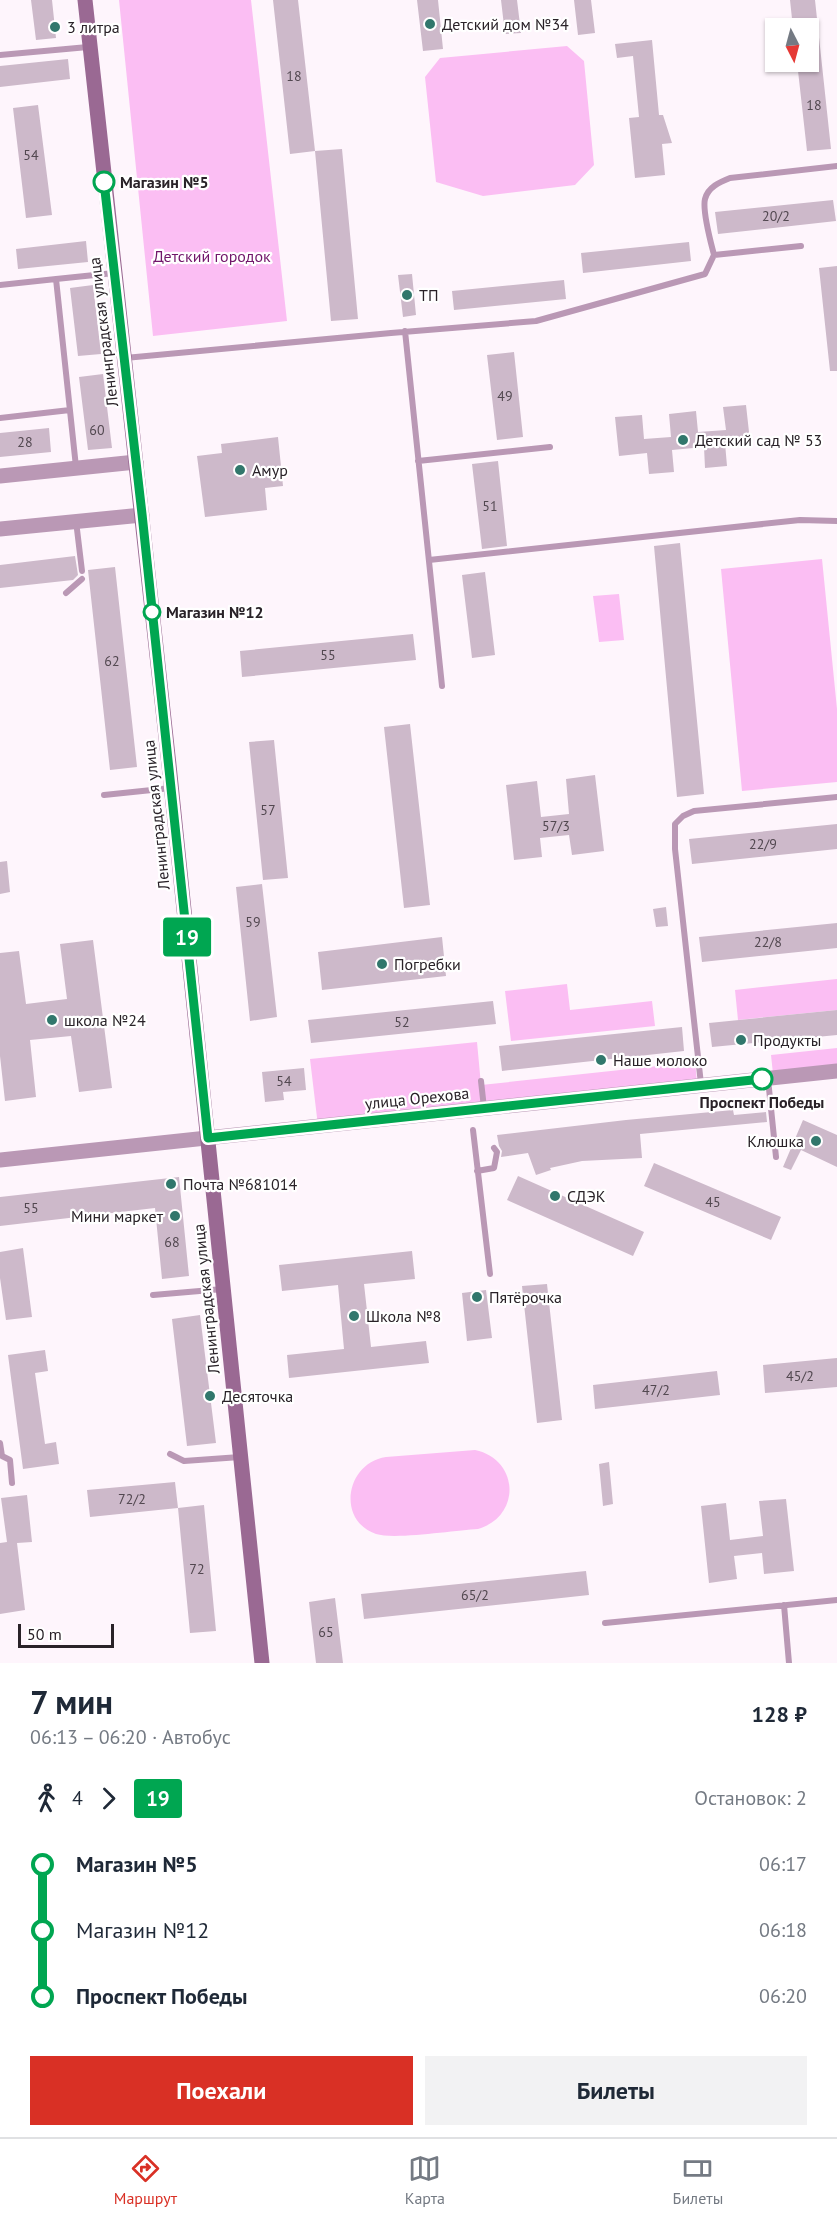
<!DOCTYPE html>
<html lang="ru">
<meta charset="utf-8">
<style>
:root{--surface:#fff;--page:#f2f2f3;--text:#1f2937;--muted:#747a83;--line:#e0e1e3;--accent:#d93025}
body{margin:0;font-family:"PT Sans",sans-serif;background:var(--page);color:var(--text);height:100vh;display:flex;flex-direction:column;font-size:22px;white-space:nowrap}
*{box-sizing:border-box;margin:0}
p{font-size:20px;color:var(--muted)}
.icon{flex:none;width:33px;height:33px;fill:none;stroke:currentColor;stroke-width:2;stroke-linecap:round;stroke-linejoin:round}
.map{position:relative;height:1663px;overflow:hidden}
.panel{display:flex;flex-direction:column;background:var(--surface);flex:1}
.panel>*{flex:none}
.badge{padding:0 12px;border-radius:4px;font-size:21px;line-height:39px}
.needle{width:39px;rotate:174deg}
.tools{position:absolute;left:765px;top:18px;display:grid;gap:12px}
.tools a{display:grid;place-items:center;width:54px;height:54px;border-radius:0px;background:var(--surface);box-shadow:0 2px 4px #0004;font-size:30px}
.scale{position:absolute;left:18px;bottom:15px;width:96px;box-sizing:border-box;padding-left:6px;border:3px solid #292228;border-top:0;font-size:16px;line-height:21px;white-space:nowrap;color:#292228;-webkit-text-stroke:4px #fff;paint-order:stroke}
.map>.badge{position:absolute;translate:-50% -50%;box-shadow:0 0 0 3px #fff}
.legs{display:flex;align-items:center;gap:9px;height:66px;padding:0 30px;font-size:20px}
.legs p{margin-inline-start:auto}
.overview{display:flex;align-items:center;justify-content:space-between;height:102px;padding:0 30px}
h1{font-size:33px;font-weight:800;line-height:45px}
.primary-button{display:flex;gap:12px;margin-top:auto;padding:12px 30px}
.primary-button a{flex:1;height:69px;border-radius:0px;background:var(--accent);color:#fff;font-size:24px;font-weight:800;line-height:69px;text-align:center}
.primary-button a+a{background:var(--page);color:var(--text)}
ul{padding:0 30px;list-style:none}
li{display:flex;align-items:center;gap:21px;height:66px;font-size:22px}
li i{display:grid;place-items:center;width:9px;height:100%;margin:0 8px;background:currentColor}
li i::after{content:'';width:15px;height:15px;margin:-8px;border:4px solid;border-radius:50%;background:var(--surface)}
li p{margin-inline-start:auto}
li:first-child i{background:linear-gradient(#0000 50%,currentColor 0)}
li:last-child i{background:linear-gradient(currentColor 50%,#0000 0)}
.dock{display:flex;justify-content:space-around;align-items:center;height:84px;border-top:2px solid var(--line);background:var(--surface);font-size:16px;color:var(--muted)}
.dock a{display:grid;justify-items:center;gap:3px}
.dock .on{color:var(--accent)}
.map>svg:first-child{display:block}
.green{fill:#fbbef3}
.building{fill:#cdb9ca}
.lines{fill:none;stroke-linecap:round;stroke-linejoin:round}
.service{stroke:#ba98b5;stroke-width:6}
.tertiary{stroke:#ba98b5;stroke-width:15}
.secondary{stroke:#9a6993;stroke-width:15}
.line-1-casing{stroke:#fff;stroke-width:14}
.line-1{stroke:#00a651;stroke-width:9}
.poi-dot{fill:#31776c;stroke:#fff;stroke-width:2}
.stop-1-dot{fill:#fff;stroke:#00a651;stroke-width:3}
.labels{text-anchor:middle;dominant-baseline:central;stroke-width:4.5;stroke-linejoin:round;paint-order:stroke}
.number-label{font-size:14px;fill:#524850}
.poi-label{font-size:16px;fill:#292228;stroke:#fff;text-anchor:start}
.stop-label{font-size:16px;font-weight:bold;fill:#292228;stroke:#fff;text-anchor:start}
.park-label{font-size:16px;fill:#71166a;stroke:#fff}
.street-label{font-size:16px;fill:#292228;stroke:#fff}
</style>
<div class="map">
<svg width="837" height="1663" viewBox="0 0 837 1663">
<rect width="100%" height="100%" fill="#fef5fc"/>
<!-- green -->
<path class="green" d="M119 0H251L287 321 153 336Z
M567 46 584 61 594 165 575 185 483 196 436 182 425 77 440 58Z
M822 559 837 709V782L742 791 721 569Z
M619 594 624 640 599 642 593 596Z
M837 979V1010L738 1020 735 990Z
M567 984 570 1010 652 1001 655 1026 511 1041 505 991Z
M477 1042 481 1085 695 1062 697 1082 318 1126 310 1059Z
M837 1048V1067L773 1074 771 1055Z
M475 1450C519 1459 522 1516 478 1529 456 1530 395 1540 376 1534 336 1520 346 1463 386 1457Z"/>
<!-- building -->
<path class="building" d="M31 0H52L56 38 36 40Z
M273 0H298L315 151 290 154Z
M417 0H438L443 49 423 51Z
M501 0H517L521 33 505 34Z
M574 0H591L595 33 578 35Z
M790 0H815L831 149 807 151 797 62H808V28H793Z
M652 40 659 115H663L672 143 662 144 665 175 635 178 629 118 639 117 633 56 617 58 615 44Z
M68 59 70 79 0 87V66Z
M38 105 52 215 26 218 13 108Z
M342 149 358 319 331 321 315 151Z
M833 200 836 221 718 234 715 212Z
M86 241 88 262 18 269 16 249Z
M689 242 691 261 583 273 581 253Z
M837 266V371H830L819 268Z
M412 274 416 315 403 317 398 275Z
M564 280 566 299 454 310 452 291Z
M93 285 101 354 78 356 70 288Z
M514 352 523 437 497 440 487 355Z
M103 374 112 448 88 450 79 377Z
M746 405 750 441 725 443 727 466 705 468 704 447 672 450 674 472 649 474 647 453 619 456 615 417 642 415 644 439 671 437 669 414 696 411 698 432 726 430 723 407Z
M49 428 51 452 0 457V433Z
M278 437 283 486 265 488 267 510 205 517 197 456 222 453 221 444Z
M498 461 507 546 482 549 472 464Z
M680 543 704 794 677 797 654 546Z
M75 556 78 575 73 580 0 588V565Z
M115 567 137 767 110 770 88 570Z
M485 572 495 655 472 658 462 575Z
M413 634 416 660 242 677 240 651Z
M410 724 430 905 404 908 384 727Z
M274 740 288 878 263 880 249 742Z
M595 775 604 851 572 855 569 835 540 838 542 857 514 860 506 785 537 781 541 817 569 814 566 779Z
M837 824V849L692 864 689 839Z
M7 861 10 892 0 894V862Z
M262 884 277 1017 250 1021 236 887Z
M666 907 668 926 656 927 653 909Z
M837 923V948L702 962 699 937Z
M442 937 446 976 322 990 318 952Z
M93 940 112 1088 79 1092 71 1036 30 1040 36 1097 5 1101 0 1056V953L19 951 26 1004 67 999 60 944Z
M493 1001 496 1024 311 1043 308 1020Z
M837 1010V1035L712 1047 709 1023Z
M682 1027 684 1051 502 1071 499 1046Z
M304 1068 306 1090 283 1092 284 1100 265 1102 262 1072Z
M733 1110 734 1115 766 1112 767 1122 640 1134 642 1158 582 1161 550 1168 551 1170 536 1175 528 1153 501 1157 502 1151 499 1146 497 1135 626 1120Z
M803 1120 837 1135V1167L801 1150 791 1170 783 1167Z
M654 1163 781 1217 771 1240 644 1186Z
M518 1176 644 1232 633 1256 507 1200Z
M179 1177 189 1276 162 1279 155 1208 0 1226V1197Z
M23 1248 32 1317 6 1320 0 1278V1252Z
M412 1251 415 1279 364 1284 371 1347 426 1341 429 1363 289 1378 287 1355 344 1349 338 1285 282 1291 279 1265Z
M547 1284 562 1420 537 1423 522 1286Z
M486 1290 492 1338 467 1341 462 1293Z
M200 1315 216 1443 187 1446 172 1319Z
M45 1350 48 1371 35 1373 45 1444 56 1442 59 1464 23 1469 8 1355Z
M837 1358V1387L765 1393 763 1365Z
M717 1371 720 1395 595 1409 593 1385Z
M609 1462 613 1504 603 1506 599 1464Z
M175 1482 178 1508 90 1517 87 1490Z
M27 1495 32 1542 17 1543 25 1610 0 1614V1543L7 1542 1 1498Z
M786 1499 794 1571 764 1574 762 1553 734 1556 737 1579 709 1583 701 1506 726 1503 730 1540 763 1536 759 1501Z
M204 1505 216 1631 190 1633 178 1508Z
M586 1571 589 1595 364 1619 361 1594Z
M335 1598 343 1663H316L309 1602Z"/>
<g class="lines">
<!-- service -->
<path class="service" d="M0 55 88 47
M801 246 714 255C711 243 702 211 705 199 708 187 720 182 730 178L837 166
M56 279 114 273
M0 285 56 279 76 467
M405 331 442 686
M125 358 391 333 536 321 705 274 714 255
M0 418 70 410
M418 461 550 447
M76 521 82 571
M429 560 800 520 837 521
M66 593 82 579
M104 795 171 788
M768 1079 776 1157
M481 1081 484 1108
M701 1084 675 849V824L683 816 694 811 837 797
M473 1130 490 1274
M477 1171 494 1168 497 1152 494 1148
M153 1295 223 1289
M0 1443 2 1456 10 1460 12 1483
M170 1454 184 1461 240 1457
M784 1605 789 1663
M605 1623 837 1600"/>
<!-- tertiary -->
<path class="tertiary" d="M0 476 136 462
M0 529 142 515
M0 1160 837 1071"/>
<!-- secondary -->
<path class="secondary" d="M85 0 169 765 262 1663"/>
</g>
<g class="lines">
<!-- line-1 casing -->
<g class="line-1-casing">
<path id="line-1" d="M104 182 142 514 208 1138 762 1079"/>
</g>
<!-- line-1 -->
<use href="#line-1" class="line-1"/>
</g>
<!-- markers -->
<g class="poi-dot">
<circle cx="430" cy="24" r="6"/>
<circle cx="55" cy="27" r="6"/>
<circle cx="407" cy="295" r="6"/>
<circle cx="683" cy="440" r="6"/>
<circle cx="240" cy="470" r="6"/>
<circle cx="382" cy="964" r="6"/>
<circle cx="52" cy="1020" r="6"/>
<circle cx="741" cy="1040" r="6"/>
<circle cx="601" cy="1060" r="6"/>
<circle cx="816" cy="1141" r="6"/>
<circle cx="171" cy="1184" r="6"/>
<circle cx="555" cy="1196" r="6"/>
<circle cx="175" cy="1216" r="6"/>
<circle cx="477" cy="1297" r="6"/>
<circle cx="354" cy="1316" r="6"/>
<circle cx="210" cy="1396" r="6"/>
</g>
<g class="stop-1-dot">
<circle cx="104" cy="182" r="10"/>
<circle cx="152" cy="612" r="8"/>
<circle cx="762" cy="1079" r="10"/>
</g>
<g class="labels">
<!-- number labels -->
<g class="number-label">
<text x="294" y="76">18</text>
<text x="814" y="105">18</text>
<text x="31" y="155">54</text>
<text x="776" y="216">20/2</text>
<text x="505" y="396">49</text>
<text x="97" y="430">60</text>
<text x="25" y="442">28</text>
<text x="490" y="506">51</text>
<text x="328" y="655">55</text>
<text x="112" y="661">62</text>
<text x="268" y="810">57</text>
<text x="556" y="826">57/3</text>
<text x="763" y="844">22/9</text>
<text x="253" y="922">59</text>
<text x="768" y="942">22/8</text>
<text x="402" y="1022">52</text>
<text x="284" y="1081">54</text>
<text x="713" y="1202">45</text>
<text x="31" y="1208">55</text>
<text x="172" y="1242">68</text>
<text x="800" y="1376">45/2</text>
<text x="656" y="1390">47/2</text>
<text x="132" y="1499">72/2</text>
<text x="197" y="1569">72</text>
<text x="475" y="1595">65/2</text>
<text x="326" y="1632">65</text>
</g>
<!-- poi labels -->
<g class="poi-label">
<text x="442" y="24">Детский дом №34</text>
<text x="67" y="27">3 литра</text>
<text x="419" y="295">ТП</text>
<text x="695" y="440">Детский сад № 53</text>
<text x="252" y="470">Амур</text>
<text x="394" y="964">Погребки</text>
<text x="64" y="1020">школа №24</text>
<text x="753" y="1040">Продукты</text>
<text x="613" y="1060">Наше молоко</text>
<text x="804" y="1141" text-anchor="end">Клюшка</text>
<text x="183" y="1184">Почта №681014</text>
<text x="567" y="1196">СДЭК</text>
<text x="163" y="1216" text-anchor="end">Мини маркет</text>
<text x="489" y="1297">Пятёрочка</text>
<text x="366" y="1316">Школа №8</text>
<text x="222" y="1396">Десяточка</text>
</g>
<!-- stop labels -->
<g class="stop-label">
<text x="120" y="182">Магазин №5</text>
<text x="166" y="612">Магазин №12</text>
<text x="762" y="1102" text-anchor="middle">Проспект Победы</text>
</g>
<!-- park labels -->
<g class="park-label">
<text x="212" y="256">Детский городок</text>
</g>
<!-- street labels -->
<g class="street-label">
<text transform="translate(103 332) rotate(-97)">Ленинградская улица</text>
<text transform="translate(156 815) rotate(-96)">Ленинградская улица</text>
<text transform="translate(417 1098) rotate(-6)">улица Орехова</text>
<text transform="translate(206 1299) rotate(-96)">Ленинградская улица</text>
</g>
</g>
</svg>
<div class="tools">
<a><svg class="needle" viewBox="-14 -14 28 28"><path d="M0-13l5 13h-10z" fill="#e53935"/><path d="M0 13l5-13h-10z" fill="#747a83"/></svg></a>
</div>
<div class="scale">50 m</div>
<b class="badge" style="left:187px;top:937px;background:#00a651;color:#fff">19</b>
</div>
<section class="panel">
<div class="overview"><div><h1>7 мин</h1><p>06:13 – 06:20 · Автобус</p></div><b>128 ₽</b></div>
<div class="legs"><svg class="icon" aria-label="walk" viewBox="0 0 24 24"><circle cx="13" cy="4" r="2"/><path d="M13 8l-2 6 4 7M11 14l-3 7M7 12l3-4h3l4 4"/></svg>4<svg class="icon" aria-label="forward" viewBox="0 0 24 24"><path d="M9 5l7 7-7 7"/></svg><b class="badge" style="background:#00a651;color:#fff">19</b><p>Остановок: 2</p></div>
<ul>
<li><i style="color:#00a651"></i><b>Магазин №5</b><p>06:17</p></li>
<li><i style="color:#00a651"></i><span>Магазин №12</span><p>06:18</p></li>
<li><i style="color:#00a651"></i><b>Проспект Победы</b><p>06:20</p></li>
</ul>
<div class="primary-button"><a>Поехали</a><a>Билеты</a></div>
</section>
<nav class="dock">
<a class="on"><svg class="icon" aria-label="directions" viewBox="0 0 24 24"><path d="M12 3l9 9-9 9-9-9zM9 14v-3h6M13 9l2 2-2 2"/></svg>Маршрут</a>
<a><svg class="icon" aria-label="map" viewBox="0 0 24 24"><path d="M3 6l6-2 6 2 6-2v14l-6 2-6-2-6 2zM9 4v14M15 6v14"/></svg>Карта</a>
<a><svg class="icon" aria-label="tickets" viewBox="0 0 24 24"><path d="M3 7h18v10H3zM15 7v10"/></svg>Билеты</a>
</nav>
